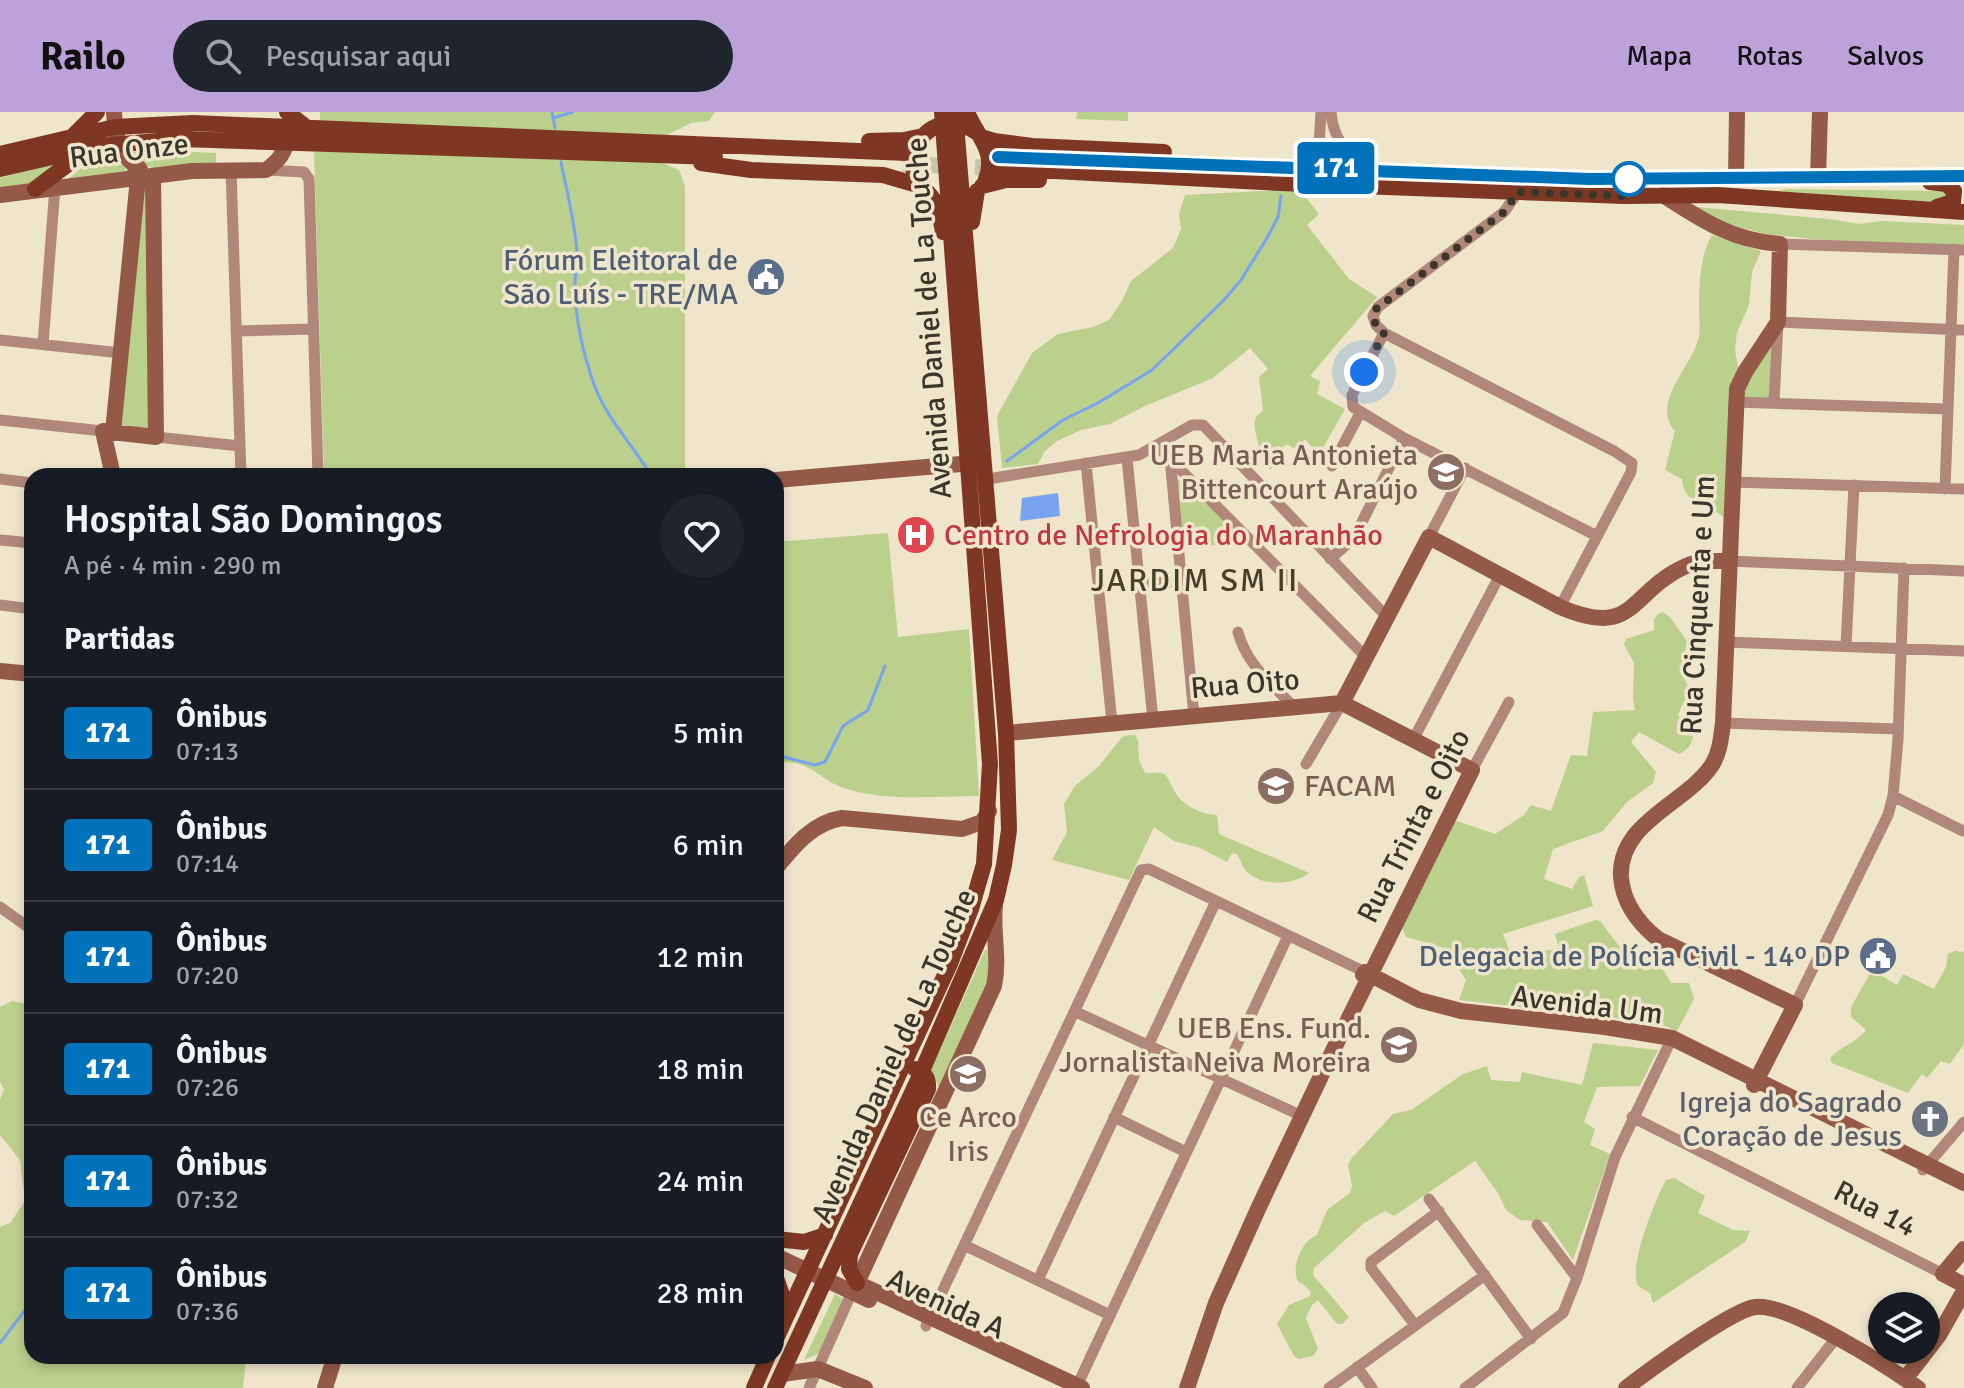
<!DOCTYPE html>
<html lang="pt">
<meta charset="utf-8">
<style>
:root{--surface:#171b24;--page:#20242c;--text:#f1f3f6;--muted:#9ea1a6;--line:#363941;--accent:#bda2d9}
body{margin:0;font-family:Signika,sans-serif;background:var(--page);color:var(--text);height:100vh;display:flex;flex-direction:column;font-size:30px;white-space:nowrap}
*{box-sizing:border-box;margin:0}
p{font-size:26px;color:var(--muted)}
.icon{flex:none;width:44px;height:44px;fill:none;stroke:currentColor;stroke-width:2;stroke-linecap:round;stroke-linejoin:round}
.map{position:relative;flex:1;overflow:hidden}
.panel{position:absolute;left:24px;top:356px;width:760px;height:896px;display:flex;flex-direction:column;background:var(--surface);border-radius:24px;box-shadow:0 4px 12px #0003}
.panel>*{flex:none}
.badge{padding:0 16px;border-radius:6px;font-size:28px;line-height:52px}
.tools{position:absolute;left:1868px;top:1180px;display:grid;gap:16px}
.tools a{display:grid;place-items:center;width:72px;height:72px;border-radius:50%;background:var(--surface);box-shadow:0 4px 12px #0003;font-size:40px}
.you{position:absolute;width:40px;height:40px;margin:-20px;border:6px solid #fff;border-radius:50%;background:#1a73e8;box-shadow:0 0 0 12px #1a73e833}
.map>.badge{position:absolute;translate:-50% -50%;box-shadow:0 0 0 4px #fff}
h2{padding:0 40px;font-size:30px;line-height:72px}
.round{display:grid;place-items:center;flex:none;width:84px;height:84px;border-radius:42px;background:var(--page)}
.summary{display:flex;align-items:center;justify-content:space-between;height:136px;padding:0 40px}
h1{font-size:38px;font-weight:600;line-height:60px}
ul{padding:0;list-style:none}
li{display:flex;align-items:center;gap:24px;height:112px;padding:0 40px;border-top:2px solid var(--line)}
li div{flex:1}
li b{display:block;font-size:30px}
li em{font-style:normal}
li .badge{min-width:88px;font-weight:700;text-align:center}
header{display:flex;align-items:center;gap:48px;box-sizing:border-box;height:112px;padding:0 40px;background:var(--accent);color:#111}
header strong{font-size:38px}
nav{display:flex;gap:44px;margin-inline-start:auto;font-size:28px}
.search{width:560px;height:72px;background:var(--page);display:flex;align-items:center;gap:20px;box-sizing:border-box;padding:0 28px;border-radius:44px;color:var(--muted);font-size:30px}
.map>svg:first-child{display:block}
.green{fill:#bbd08c}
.water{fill:#78a3ee}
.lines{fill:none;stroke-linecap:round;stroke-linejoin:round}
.stream{stroke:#78a3ee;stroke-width:3}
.primary-tunnel{stroke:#cac2ab;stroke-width:16;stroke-dasharray:16 8;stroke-linecap:butt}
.street{stroke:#b0877a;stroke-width:11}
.secondary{stroke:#945947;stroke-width:16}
.primary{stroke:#7d3722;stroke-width:16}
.line-casing{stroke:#fff;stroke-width:18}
.line{stroke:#0072bc;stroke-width:12}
.walk{stroke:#3a362c;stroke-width:8;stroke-dasharray:0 14.4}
.stop-dot{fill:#fff;stroke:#0072bc;stroke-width:4}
.labels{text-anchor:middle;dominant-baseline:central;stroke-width:7;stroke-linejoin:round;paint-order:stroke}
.street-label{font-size:30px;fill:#3a362c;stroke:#eee5cb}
.service-label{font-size:30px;fill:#4e5e75;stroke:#eee5cb;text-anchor:end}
.education-label{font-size:30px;fill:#785e54;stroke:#eee5cb;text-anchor:end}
.health-label{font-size:30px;fill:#be3a42;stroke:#eee5cb;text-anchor:start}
.worship-label{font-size:30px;fill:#5b616d;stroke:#eee5cb;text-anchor:end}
.neighbourhood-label{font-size:32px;letter-spacing:2px;fill:#473f29;stroke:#eee5cb}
</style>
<header>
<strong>Railo</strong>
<div class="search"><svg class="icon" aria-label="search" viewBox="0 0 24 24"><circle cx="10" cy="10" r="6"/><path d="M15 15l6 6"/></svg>Pesquisar aqui</div>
<nav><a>Mapa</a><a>Rotas</a><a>Salvos</a></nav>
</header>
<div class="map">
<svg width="1964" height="1276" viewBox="0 0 1964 1276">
<rect width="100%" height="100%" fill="#eee5cb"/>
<!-- green -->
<path class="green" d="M320 0H715L709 9 691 11 661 26 320 11Z
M1077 0H1128V9L1076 7Z
M168 39 216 41V52L155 58 133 46V40C145 39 156 46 168 39Z
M314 39 660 50 679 58 685 74V364H324Z
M101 45 124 54 127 60 64 70 94 46Z
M64 48 35 72 0 76V66Z
M147 70 155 321 117 319 142 71Z
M1299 77 1319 102 1307 113 1349 167 1377 185 1310 264 1320 269 1317 282 1345 297 1319 343 1305 327 1296 338 1287 332 1278 339 1276 350 1270 358C1264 353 1252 316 1255 308 1256 304 1260 301 1263 298L1259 265 1268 257 1250 236 1213 266 1145 294 1110 312 1081 318 1057 329 1045 339 1038 352 1002 356 997 304 1032 241 1058 222 1093 215 1109 208 1123 187 1131 169 1173 136 1181 117 1179 102 1185 83Z
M1786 77 1943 79 1948 81 1944 91 1774 80Z
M1696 95 1829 107 1859 112 1882 109 1964 113V134L1823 128 1765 122 1722 110Z
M1712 123 1761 139 1752 160 1749 193 1737 220 1735 238 1739 261 1725 406C1709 392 1683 393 1682 367L1665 358 1675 319C1650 292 1691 255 1698 228 1701 219 1699 206 1699 196 1699 173 1700 143 1712 123Z
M1772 233 1769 287H1741L1758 249Z
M1183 367 1186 369 1244 430 1185 436 1175 369Z
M888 421 898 525 969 517 979 684C936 684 885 690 844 676 817 667 810 646 776 651V430Z
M1663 500 1670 505 1687 529 1681 561 1690 578C1687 588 1680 594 1678 604 1697 611 1698 634 1679 642L1639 620 1631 630 1656 660 1653 671 1627 690 1603 719 1553 737 1544 767 1572 777 1579 765 1584 763 1593 794 1503 822 1511 843 1559 837 1555 822 1595 808 1600 809C1614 827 1627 847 1646 859L1657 854 1665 860 1671 871H1689L1694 887 1677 919 1658 911 1459 888 1466 868 1456 853 1459 840 1406 825 1402 816 1454 708 1495 722 1524 703 1531 693 1551 699 1571 643 1587 644 1593 600 1635 598 1633 586 1634 551 1624 532 1626 527 1654 518V507L1658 502Z
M1129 623H1135L1138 629 1139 648 1145 661C1151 662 1159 659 1164 662 1169 665 1171 674 1174 678 1182 694 1201 702 1217 703L1219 722 1309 761C1292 774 1262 774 1247 760 1242 755 1241 748 1237 742L1232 741 1227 750 1200 736 1174 729 1154 715 1129 768 1052 748 1067 720 1064 692 1075 674 1099 654 1122 625Z
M985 838 990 839 995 853 939 976 931 958Z
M1955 839 1964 840V932L1950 952 1941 949 1927 966 1922 962 1908 981 1832 951 1830 946C1841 934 1856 931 1866 918L1851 905V895L1872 858 1897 873 1903 862 1934 877 1946 855 1948 842Z
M12 889 32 893V1244H246L243 1276H0V1115L10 1111 25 1089 20 1048 0 1023V988L4 977 0 970V895Z
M1593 931 1658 938 1640 974 1597 975 1584 1010 1595 1017 1590 1033 1610 1042 1573 1148 1547 1110 1520 1108 1506 1098 1498 1081 1475 1049 1394 1104 1385 1099 1364 1111 1314 1156 1313 1163 1349 1205 1342 1212H1337L1318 1188 1311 1194 1306 1206 1318 1237 1313 1244 1299 1247 1294 1244 1277 1212 1289 1193 1310 1184 1311 1180 1303 1172 1298 1170C1291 1154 1301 1130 1317 1123L1327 1098 1350 1081 1352 1074 1348 1053 1351 1047 1393 1002 1411 998 1463 962 1487 954 1491 968 1520 970 1522 960 1582 973Z
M1674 1066 1705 1084 1698 1101 1733 1118 1750 1119 1745 1130 1653 1191 1650 1181 1638 1174C1628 1154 1655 1088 1666 1068Z
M835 1182 845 1188 820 1241 804 1248Z"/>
<!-- water -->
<path class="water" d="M1058 381 1060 404 1020 409 1022 386Z"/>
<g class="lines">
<!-- stream -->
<path class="stream" d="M552 0 555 16
M553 6 573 0
M561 50C567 81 575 110 577 141 577 152 575 162 575 172 575 207 583 242 595 275 607 307 634 334 651 364
M1007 349 1063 308 1098 291 1152 258 1224 188 1241 168 1267 126 1278 105 1281 84
M776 643 815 653 825 650 843 614 868 598 885 554
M0 1231 32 1189"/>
<!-- primary-tunnel -->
<path class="primary-tunnel" d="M903 52 997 56"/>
<!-- street -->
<path class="street" d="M1331 0C1333 26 1346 44 1369 57
M1313 55 1319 34 1321 0
M231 57 241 364
M266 58 304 60 309 67 318 364
M1518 80 1504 100 1378 195 1373 204 1376 213 1384 221 1614 339 1632 351 1631 360 1560 495
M1780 132 1964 138
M236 219 313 217
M1384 221 1352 283 1353 295 1404 326 1597 424
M0 228 121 241
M43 232 55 75
M1736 290 1948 297
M1774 291 1778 210 1964 218
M0 308 103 319
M156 325 240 334
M1158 335 1366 545
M1127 346 1153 608
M1170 346 1194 604
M1086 351 1112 611
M1332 354 1360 301
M994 366 1139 343 1192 313H1203L1387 505
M0 367 32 371
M1733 370 1964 377
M1945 377 1954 137
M1429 425 1465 356
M0 428 32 431
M1330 447 1354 426 1404 326
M1729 449 1964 459
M1141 472 1183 469
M0 493 32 497
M1238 520C1246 552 1272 572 1294 595
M1725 530 1964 539
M1846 534 1854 373
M1723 611 1898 617
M1413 628 1500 463
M1306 652 1342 591
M1472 658 1509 590
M1893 684 1963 719
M0 795 32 818
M1795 893 1888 703 1893 684 1898 627 1904 456
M1076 900 1302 1004
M1114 1005 1186 1040
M1632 1005 1943 1162
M1923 1058 1964 1010
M1429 1087 1531 1227
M1537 1113 1577 1166
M966 1134 1110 1203
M1038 1168 1216 789
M1415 1213 1371 1156V1150L1439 1099
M926 1214 1141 758 1149 757 1365 860
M1357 1255 1372 1276
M809 1276 852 1180
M1076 1276 1288 824
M1329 1276 1485 1163
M1465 1276 1563 1201 1577 1166 1615 1045 1672 926
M1797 1276 1836 1226"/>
<!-- secondary -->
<path class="secondary" d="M114 0C115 24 119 44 140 57
M1736 66 1737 0
M1818 66 1820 0
M0 83 192 59 266 58C282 47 287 36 289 17
M1663 83C1703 109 1732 128 1780 132L1778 210 1745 260 1737 277 1723 611C1721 626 1720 640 1712 653 1686 692 1618 710 1621 765 1623 791 1638 811 1658 827L1795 893 1754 973
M113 320 138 66 134 53
M113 364 103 319 156 325 153 64
M776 368 961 352
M0 559 32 562
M1342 591 1429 425 1560 495C1636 528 1629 479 1686 454 1700 448 1714 449 1729 449
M1006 621 1342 591 1472 658 1339 926 1258 1097 1216 1191 1187 1276
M776 756C794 734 812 711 842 706L962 717 982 710 989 699
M995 793C992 820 1000 847 994 874L857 1171 1082 1276
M1363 863 1365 860 1419 888 1461 899 1605 915 1672 926 1964 1071
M1964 1137 1943 1162 1964 1173
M776 1144 869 1188
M782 1262 818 1257 865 1276
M1905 1267 1939 1223 1964 1179
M325 1276 335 1244
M1626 1276C1648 1259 1732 1198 1755 1195 1787 1190 1889 1255 1918 1276"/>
<!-- primary -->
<path class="primary" d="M287 0 306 15
M967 0C977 25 997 39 986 67
M73 24 97 0
M981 25 994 29 1032 34 1164 40
M869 29 904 28 923 24
M0 42 115 15 193 11 907 41
M1018 45 1589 67 1964 64
M701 51 751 58 883 63 921 74
M997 56 1280 71 1624 84 1718 83 1964 100
M0 57 100 34 181 27 715 45
M1930 70 1946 72 1954 79 1953 90 1937 95
M982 74 1006 68H1039
M35 77 84 40
M972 110 977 79
M943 120C941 110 940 99 935 90 930 81 921 75 916 66 907 46 918 22 937 14 952 8 966 13 978 21
M776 1127 804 1130 825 1123
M776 1166 788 1200
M857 1171 849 1157 850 1142 928 977C929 967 925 960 915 957
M776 1227 950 852 971 797 984 752 990 652 942 0
M754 1276 768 1244
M775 1276 922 959 996 788 1004 753 1009 718 1006 621 955 0"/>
</g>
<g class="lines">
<!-- line casing -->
<g class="line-casing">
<path id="line" d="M998 45 1589 67 1964 64"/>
</g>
<!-- line -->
<use href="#line" class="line"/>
<!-- walk -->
<path class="walk" d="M1364 260 1384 221 1375 211 1376 197 1504 100 1518 80 1624 84 1629 67"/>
</g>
<!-- icons -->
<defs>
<g id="civic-disc" transform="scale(2)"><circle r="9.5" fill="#5c6f8a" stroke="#eee5cb"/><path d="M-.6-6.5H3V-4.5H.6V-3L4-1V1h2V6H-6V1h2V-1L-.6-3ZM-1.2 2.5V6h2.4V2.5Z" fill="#fff"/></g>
<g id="school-disc" transform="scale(2)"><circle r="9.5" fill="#8d6e63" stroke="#eee5cb"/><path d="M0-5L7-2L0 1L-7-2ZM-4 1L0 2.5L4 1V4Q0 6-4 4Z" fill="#fff"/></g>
<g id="hospital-disc" transform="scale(2)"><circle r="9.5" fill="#e0444e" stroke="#eee5cb"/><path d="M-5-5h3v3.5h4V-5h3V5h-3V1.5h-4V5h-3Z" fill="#fff"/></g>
<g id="university-disc" transform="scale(2)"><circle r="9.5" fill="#8d6e63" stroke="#eee5cb"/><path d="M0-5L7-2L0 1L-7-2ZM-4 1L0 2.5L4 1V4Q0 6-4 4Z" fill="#fff"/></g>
<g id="church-disc" transform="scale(2)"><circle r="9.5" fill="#6b7280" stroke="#eee5cb"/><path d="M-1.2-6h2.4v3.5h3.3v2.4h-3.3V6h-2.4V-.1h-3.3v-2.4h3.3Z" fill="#fff"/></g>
</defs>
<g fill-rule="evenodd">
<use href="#civic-disc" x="766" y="165"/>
<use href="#school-disc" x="1446" y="360"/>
<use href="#hospital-disc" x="916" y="423"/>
<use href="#university-disc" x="1276" y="674"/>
<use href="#civic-disc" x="1878" y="844"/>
<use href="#school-disc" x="1399" y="933"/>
<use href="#school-disc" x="968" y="962"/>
<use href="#church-disc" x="1930" y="1007"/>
</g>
<!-- markers -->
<circle class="stop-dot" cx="1629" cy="67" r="16"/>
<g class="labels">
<!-- street labels -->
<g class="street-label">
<text transform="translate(129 39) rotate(-7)">Rua Onze</text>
<text transform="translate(929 206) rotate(-94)">Avenida Daniel de La Touche</text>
<text transform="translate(1698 493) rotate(-87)">Rua Cinquenta e Um</text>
<text transform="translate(1245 572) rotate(-5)">Rua Oito</text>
<text transform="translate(1414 714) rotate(-63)">Rua Trinta e Oito</text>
<text transform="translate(1587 893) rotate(7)">Avenida Um</text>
<text transform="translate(894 944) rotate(-66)">Avenida Daniel de La Touche</text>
<text transform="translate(1875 1097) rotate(27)">Rua 14</text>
<text transform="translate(946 1192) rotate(25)">Avenida A</text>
</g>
<!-- service labels -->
<g class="service-label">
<text x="738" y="148">Fórum Eleitoral de<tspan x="738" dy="34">São Luís - TRE/MA</tspan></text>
<text x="1850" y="844">Delegacia de Polícia Civil - 14º DP</text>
</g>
<!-- education labels -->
<g class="education-label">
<text x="1418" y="343">UEB Maria Antonieta<tspan x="1418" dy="34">Bittencourt Araújo</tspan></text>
<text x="1304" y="674" text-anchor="start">FACAM</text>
<text x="1371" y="916">UEB Ens. Fund.<tspan x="1371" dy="34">Jornalista Neiva Moreira</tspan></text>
<text x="968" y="1005" text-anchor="middle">Ce Arco<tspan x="968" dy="34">Iris</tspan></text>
</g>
<!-- health labels -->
<g class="health-label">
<text x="944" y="423">Centro de Nefrologia do Maranhão</text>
</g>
<!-- worship labels -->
<g class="worship-label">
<text x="1902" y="990">Igreja do Sagrado<tspan x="1902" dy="34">Coração de Jesus</tspan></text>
</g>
<!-- neighbourhood labels -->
<g class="neighbourhood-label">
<text x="1195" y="468">JARDIM SM II</text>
</g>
</g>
</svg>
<div class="tools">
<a><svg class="icon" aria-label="layers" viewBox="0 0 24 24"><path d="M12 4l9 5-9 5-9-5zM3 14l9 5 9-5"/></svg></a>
</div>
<div class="you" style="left:1364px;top:260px"></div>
<b class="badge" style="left:1336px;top:56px;background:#0072bc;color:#fff">171</b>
<section class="panel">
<div class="summary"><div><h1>Hospital São Domingos</h1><p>A pé · 4 min · 290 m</p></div><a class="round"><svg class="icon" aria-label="heart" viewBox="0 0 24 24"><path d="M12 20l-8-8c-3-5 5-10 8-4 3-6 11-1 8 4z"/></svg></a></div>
<h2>Partidas</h2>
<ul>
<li><span class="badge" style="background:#0072bc;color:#fff">171</span><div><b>Ônibus</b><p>07:13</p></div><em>5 min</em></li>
<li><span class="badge" style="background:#0072bc;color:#fff">171</span><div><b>Ônibus</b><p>07:14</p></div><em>6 min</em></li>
<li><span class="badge" style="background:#0072bc;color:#fff">171</span><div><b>Ônibus</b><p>07:20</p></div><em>12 min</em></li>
<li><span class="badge" style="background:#0072bc;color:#fff">171</span><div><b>Ônibus</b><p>07:26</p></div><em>18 min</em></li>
<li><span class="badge" style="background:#0072bc;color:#fff">171</span><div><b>Ônibus</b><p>07:32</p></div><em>24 min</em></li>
<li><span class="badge" style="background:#0072bc;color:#fff">171</span><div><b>Ônibus</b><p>07:36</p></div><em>28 min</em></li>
</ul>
</section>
</div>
